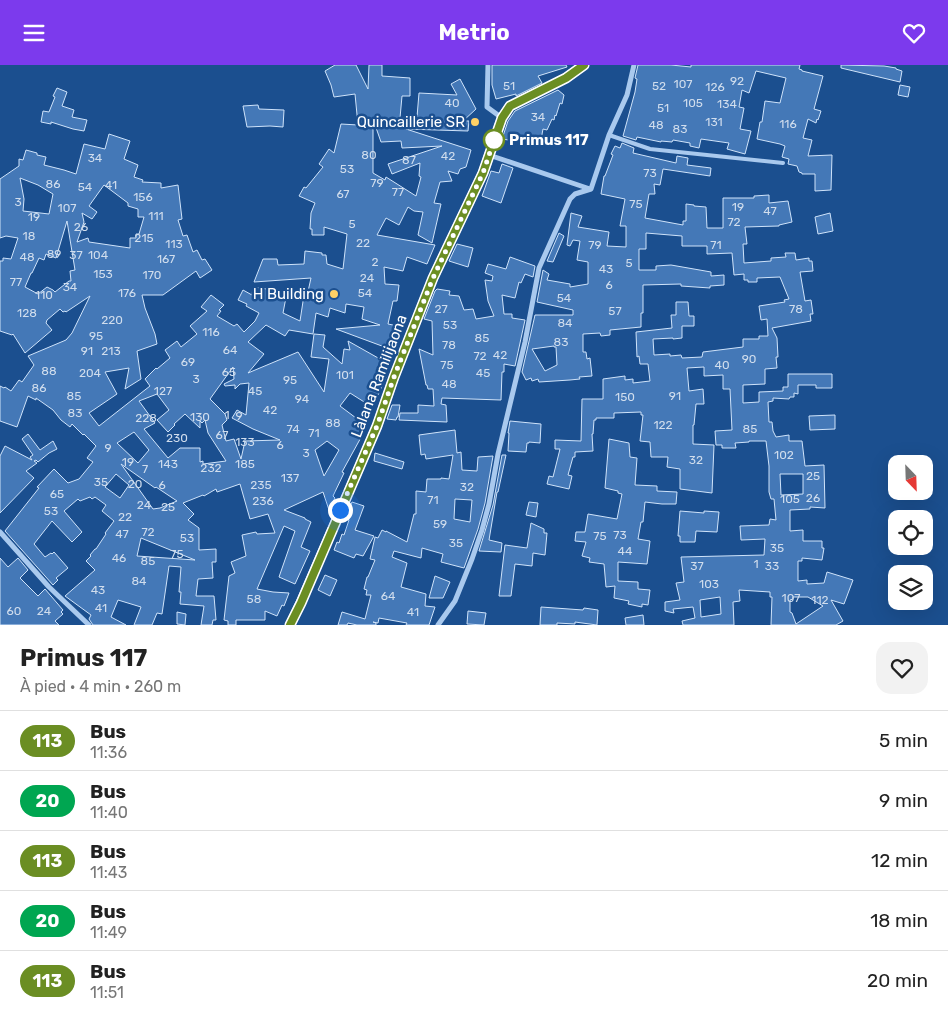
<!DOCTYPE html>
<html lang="fr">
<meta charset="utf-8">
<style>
:root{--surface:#fff;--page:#f2f2f2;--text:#222;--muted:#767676;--line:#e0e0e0;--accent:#7c3aed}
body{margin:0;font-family:Rubik,sans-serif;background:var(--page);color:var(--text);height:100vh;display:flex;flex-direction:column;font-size:19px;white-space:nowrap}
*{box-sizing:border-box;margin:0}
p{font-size:16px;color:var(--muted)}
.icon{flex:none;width:28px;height:28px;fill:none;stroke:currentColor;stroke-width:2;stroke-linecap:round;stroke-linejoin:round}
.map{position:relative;height:560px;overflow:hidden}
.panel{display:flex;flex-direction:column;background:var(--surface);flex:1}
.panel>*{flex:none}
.badge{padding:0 10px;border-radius:16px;font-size:18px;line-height:32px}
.needle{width:32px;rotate:157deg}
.buttons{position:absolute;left:888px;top:390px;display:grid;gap:10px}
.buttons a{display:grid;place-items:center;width:45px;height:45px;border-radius:10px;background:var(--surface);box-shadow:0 5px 20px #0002;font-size:25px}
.you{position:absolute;width:25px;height:25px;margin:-12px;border:4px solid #fff;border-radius:50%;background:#1a73e8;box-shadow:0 0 0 8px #1a73e833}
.map>.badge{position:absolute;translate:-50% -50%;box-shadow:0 0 0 2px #fff}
.round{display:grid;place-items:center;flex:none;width:52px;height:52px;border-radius:15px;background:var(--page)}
.headline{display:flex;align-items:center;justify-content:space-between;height:85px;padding:0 20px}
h1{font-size:24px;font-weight:700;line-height:38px}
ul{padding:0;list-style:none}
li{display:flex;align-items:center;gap:15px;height:60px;padding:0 20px;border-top:1px solid var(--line)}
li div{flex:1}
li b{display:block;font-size:19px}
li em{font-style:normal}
li .badge{min-width:55px;font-weight:700;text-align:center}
header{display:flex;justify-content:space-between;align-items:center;height:65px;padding:0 20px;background:var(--accent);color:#fff;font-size:22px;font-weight:700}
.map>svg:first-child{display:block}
.building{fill:#4478b7;stroke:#cfe3fa;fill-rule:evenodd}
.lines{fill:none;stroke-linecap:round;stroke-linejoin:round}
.lane{stroke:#a9c9ee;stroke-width:4}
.street{stroke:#a9c9ee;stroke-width:5}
.secondary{stroke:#d6e6fa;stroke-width:10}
.line-casing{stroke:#fff;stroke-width:11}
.line{stroke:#6b8e23;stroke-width:8}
.walk{stroke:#fff;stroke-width:5;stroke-dasharray:0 9}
.poi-dot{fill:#ffd166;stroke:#1b4f8f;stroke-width:2}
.stop-dot{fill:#fff;stroke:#6b8e23;stroke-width:2.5}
.labels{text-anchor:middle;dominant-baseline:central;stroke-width:5;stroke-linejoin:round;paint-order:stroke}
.number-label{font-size:12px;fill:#d0dded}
.poi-label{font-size:15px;fill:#fff;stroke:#1b4f8f;text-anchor:end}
.stop-label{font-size:15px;font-weight:bold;fill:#fff;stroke:#1b4f8f;text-anchor:start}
.street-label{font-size:15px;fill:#fff;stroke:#1b4f8f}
</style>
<header><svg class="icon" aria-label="menu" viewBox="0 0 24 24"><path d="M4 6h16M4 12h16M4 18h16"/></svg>Metrio<svg class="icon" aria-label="heart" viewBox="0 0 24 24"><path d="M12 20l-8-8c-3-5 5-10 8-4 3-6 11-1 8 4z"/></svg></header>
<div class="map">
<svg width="948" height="560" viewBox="0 0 948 560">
<rect width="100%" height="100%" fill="#1b4f8f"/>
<!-- building -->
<path class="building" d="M335 0H356L368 24 369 0H382V11L410 13V31H402L400 53 417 52 419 28 457 30 451 19 460 14 476 44 463 56H469L468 66 406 64 471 85 466 102 460 104 458 109 448 106 452 116 440 117 434 138 441 139 432 178 418 170 423 147 414 146 408 142 399 160 386 153 377 170 435 180 427 199 407 192 403 206 384 202 385 219 399 220 397 236H393L388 259 398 261 390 284 336 264 380 260 362 254 364 242 346 239 345 248 330 243 328 252 316 248 313 269 289 265 285 271 266 260 248 277 264 289 248 308 298 287 324 327 329 294 311 292 314 269 325 270 323 282 342 299 344 284 350 285 348 276 387 298 384 311 386 312 378 330 368 331 369 340 350 328 340 341 360 356 365 358 361 365 364 367 342 407 344 408 333 431 335 433 329 445 323 427 284 445 305 453V454L311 457 301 482 310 486 295 519 279 512 295 466 284 461 257 524 273 527 289 528 284 541 282 540 277 551 265 546V555H236V560H228V556L224 555 229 511 235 508 231 497 246 491 242 470 256 467 257 469 275 468 268 449 250 454 240 419 217 427 216 424 204 431 203 430 183 438 194 449 188 455 199 463V485L216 484V497H212L213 513 198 514 196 531H214L216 555H213L212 560H201L204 541 180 539 181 527H179L181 502 169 501 162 549 157 548 152 560H134L141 542 118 535 111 552 126 560H93L89 554 91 550 65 531 95 505 86 496 91 491 90 490 95 484H96L106 469 105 468 114 456 102 446 106 440 95 432 92 434 90 432 80 436 78 434 64 446 82 467 72 477 52 456 34 479 45 492 51 488 52 489 54 487 68 503 56 513 58 515 53 520 5 466 39 423 37 422 54 404 68 418 79 414 93 397 87 393 96 381 84 369 83 370 72 359 70 362 61 355 53 345 36 333V335L28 331 17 362 0 356V321L4 323 5 322 11 326 19 315 22 317 34 300 28 291 66 275 72 268 90 231 66 247 65 246 63 247 60 244 47 255 46 258 52 265 25 288 13 269 12 270 0 266V196H3V193L11 194 18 173 6 171 0 173V114L19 101V94L23 95 26 85 37 88V90L46 92 44 100 64 105 76 109 84 79 105 84 109 69 130 76 124 94 138 100 134 112 143 115 142 117 161 118V123L178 120 182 154 178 155 183 171 187 170 193 187 197 185 202 195 205 194 212 205 200 213 196 206 163 230H142L145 243 155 269 157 279 137 286 141 314 125 324 129 303 105 307 117 329 89 348 99 361 150 321 145 314 156 303 157 304 170 293 165 285 177 276 181 282 197 269 190 261 207 246 201 242 211 230 224 240 219 245 221 246 217 251 234 261 237 259 244 267 255 256 259 248 246 241 247 239 238 235 243 225 252 230 253 222 287 227 283 248 300 256 304 230 307 231 311 213 254 217 263 194H277L278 200 304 199 305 186 322 188V190H326L327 199 343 204 347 169 324 162V170H312V164H310L311 148 315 138 299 131 304 122 306 123 323 102 319 99 329 84 334 88 341 59 358 60 355 29 334 32 331 20 325 6ZM373 54 381 77 401 76 402 83 442 81 388 99 392 109 420 98 419 111 421 112 416 131 386 112 385 115 373 108ZM20 113 38 120 53 129 49 149 23 146 24 134ZM104 120 128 138V141L138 144V152H144L139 169H136V173H130V183L89 177 88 173 77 177 84 157 82 148 92 154 97 147 89 141ZM67 156 75 205 70 206 71 216H69L55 227 53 225 47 222 38 229 25 222 31 208H32L39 193 44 195 46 189 56 193ZM233 302 234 314 224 319 225 321 235 320V324L240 319 249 318 246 350 237 345 232 353 253 364 280 375 245 376 241 394 234 374 226 376 222 360 227 355 225 349 210 334ZM157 329 169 345 157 355 168 367 175 360 174 359 185 349 200 363V356L202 358 205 355 208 368 226 396 203 399V396L200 397V383H180L168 393 144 364 155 358 139 336ZM134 367 149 385 138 398 117 378ZM327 376 339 385 324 411 315 385ZM121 399 155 423 156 422 177 436 160 443 153 444ZM116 409 129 420 120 433 105 422ZM141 473 195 495 137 491Z
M492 0H566L567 2 538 11 542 18 516 31V29L496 34 492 20Z
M638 0H671L691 2V0H800L799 4 802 5V6L823 11 814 44 821 46 818 55 817 54 816 58 808 54 803 73 812 75 808 91 832 90 831 125 815 126V109H802V108L799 107 797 101 788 99 789 94 782 92 785 81 780 79 757 74 760 57H762L765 36 780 38 786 13 756 6 749 28 742 25 739 42 744 43 740 64 751 66 745 89 727 84 729 78 701 74 699 83 690 81V78L673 75 672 77 661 76V77L637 72 636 75 623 71 635 27 637 14 635 13Z
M841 0 884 1 896 3V4L902 6 900 17 841 3Z
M900 20 910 22 908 32 898 30Z
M57 23 67 27 62 41 74 45 72 52 87 55 84 66 73 64 51 57V59L41 57 43 46 49 47 55 32 53 31Z
M558 25 564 30 562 39 560 38 556 51 555 50 554 55 552 54 547 65 543 64 540 80 502 74 508 56 515 46Z
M258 40 259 44 284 45 283 62 270 61 247 62 243 41Z
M622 78 634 83 633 88 676 98 677 91 688 93 687 100 711 103 710 111 663 104 660 120 654 119 655 129H649L645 153 683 160V156H686V139L694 140V141L706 142 707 163H723V133H754V131L769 130V138L788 136 792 157 779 160V161L745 162 747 179H743L744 198 771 196V193L786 192 785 188H795L796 195 809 193V196H812L813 206 800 207 805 236 811 235 813 249H810L811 256 772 263 777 273 778 292H776L777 303 765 304V319L743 320V338L759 337V327L783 326V322H788V309H832V323H816V320H798V329L794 328V332H790L789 334 773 333V336L768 337 769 357H772L773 366 776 372 789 370V376H802L805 401 824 400 825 443 810 442V444L790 445V466L803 465V476H822V483H824L822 495 802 493V496H798V516L807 515V519L824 518 827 507 853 515 844 539 831 535 843 556 836 560H771L772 532H770V527L739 525 740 536 733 537 734 560H683L682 556 695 553 693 542 673 544 674 548 665 546V537L680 535 676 518 684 517 681 492 764 490 765 474 741 475 740 461 769 460 770 454 776 455 774 434H771L769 427V401L766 376H749V377L735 378 736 383H722V380H716L715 366 732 365 730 324H723V310L704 311V302L687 303 689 326 703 324 704 339H696L694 360H693V379L714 380 712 428 680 424V404L667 402 668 392H651L650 377 640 376 643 350H641V347L614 348V353H596V355H594L593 369H592L593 386 575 387V392H573L568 410 572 411 569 424 547 419 549 411 553 412 560 384H555V375L581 376 582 334H603V314L625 311V315L633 314V318L650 316 648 299H640L639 291 637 292 636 267 672 263 671 250H676V237H688L689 251H694V261H682V273L673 274V273L653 274 654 290 670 289V291L681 290 682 293 702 292 703 287 743 282V274H759V271H768L767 254 761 255 759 241 785 237 784 235 789 234 780 212 757 213V217H748V215H744V209L734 210 732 188 707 189V181H682V171L646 168V184H639V205H656V201L671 200 711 207V211L724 210V220L710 221V223L681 221V219L643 220V248H641V262L610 265V270L601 271 600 268 583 269V287H586L587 294 590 293 592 311 579 312 580 314 570 315 539 317 538 314 532 316 531 313 526 315 522 307 535 250H573V245L537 237 543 205 549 209 547 215 570 219V222L588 219V197L577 195 580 176 573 175 570 181 567 180 571 148 582 151 578 162 609 167 607 181 626 182V161H620L625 134 601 129 604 111H605L613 90 611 89 615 81 620 83ZM554 281V282H556L557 300 545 306 532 284ZM780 409H803V429L781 430ZM720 532 721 549 701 552 700 535ZM793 532H808L823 541 796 559 792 548 790 547V535L793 534Z
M502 99 513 103 501 138 482 131 491 106 499 108Z
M830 148 833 166 818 169 815 152Z
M559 168 564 171 553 197 547 196Z
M457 179 473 183 468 202 449 196Z
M510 192 535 201 533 212 525 209 521 218 519 217 515 233 502 230 504 249H512V253L525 255 515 301 504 299V307H502L501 335 442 333 441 339 446 340 447 357 399 355 400 348H418V340L434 341 433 324H428L427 320H426L419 284 433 290 432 256 424 254 435 226 437 224 450 226 449 230 459 231 464 245 473 244 476 254 494 251 488 236 485 215 492 216 493 211 485 208 488 199 506 204Z
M392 340H400L398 352H397L396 355 387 354Z
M835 350V364L810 365 809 351Z
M510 356 541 359 540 378 529 377V378H527L526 387 508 386 509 368H508Z
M455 365 457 388 461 387 462 405 477 406 478 392 493 391 485 438 478 464 464 503 441 497 443 489 422 483 421 493 394 486 392 492 407 498 401 522 426 529 425 541 435 542 429 560H406L407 558 379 553 378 558 373 557 376 558V560H357L348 558 347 560H338L342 547 365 554 371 530H366L367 525 364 524 367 512H368L375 495 370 494 375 472 378 473 382 465 386 467V466L407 477 414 449H416V426L426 427 427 414H441V413L449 414 453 390 426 394 425 389 421 390 419 370ZM455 434 472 435 470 457 454 454Z
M28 369 40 385 53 376 57 384 49 388 38 397 36 395 34 396 37 398 26 406 34 413 0 448V391L5 381 32 395 30 392 33 390 22 374Z
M609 374 629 378 630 392 637 393 635 420 657 421V426L677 427 676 439H662L645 437 643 457H641L638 474 650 476 647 499 618 497V516L638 517V524L650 525 648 540 642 539V542L628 539 629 536 614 533 615 521 606 522 604 499 589 497 590 493 582 491 586 477 575 476 576 467H585L588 449 617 454 622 429 618 428V426L605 423Z
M375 388 404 397 402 404 374 396Z
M502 390H506L498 427H497L489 475 502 478 501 487 479 486 493 440Z
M352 437 364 441 355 465 374 471 363 491 356 489 354 493 334 485 337 477 339 478 342 469 344 470 349 455 345 453Z
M529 437 538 438 536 452 526 450Z
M680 446 704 448V446L719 447 717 467 696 466 695 477H680V471H678Z
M531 458 544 464V468H547L545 490 533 488 532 501 515 499 511 531H499L505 480 527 483Z
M0 493 8 502 18 493 28 505 20 513 38 531 45 524 63 545 61 547 63 549 55 556 59 560H0Z
M325 510 337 515 330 531 318 525Z
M435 511 450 517 443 533H429Z
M541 542 583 545 584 543 598 545 597 560 575 557V559L557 558V560H540Z
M468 546 486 548 484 560 467 559Z
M177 547 186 549 185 560 177 559Z
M643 550 644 560H626L625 553Z"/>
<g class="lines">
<!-- lane -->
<path class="lane" d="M609 70 650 84 783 98"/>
<!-- street -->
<path class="street" d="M488 0 487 42 502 53
M489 90 590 124
M0 467 49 522 89 560
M438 560 455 536 472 494 482 465 489 439 498 389 525 277 539 203 570 134 575 129 591 124 609 70 627 30 634 0"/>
<!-- secondary -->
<path class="secondary" d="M290 560 301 537 377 361 394 312 433 213 483 108 502 53 510 41 566 13 584 0"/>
</g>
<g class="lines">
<!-- line casing -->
<g class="line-casing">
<path id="line" d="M290 560 301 538 377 361 394 312 433 213 483 108 502 53 510 41 566 13 584 0"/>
</g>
<!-- line -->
<use href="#line" class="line"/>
<!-- walk -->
<path class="walk" d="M340 445 377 361 394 312 433 213 483 108 495 72 494 75"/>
</g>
<!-- markers -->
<g class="poi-dot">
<circle cx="475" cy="57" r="5"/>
<circle cx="334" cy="229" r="5"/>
</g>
<circle class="stop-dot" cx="494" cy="75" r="10"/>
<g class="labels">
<!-- number labels -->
<g class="number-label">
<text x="737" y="16">92</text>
<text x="683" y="19">107</text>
<text x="509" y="21">51</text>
<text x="659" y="21">52</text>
<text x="715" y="22">126</text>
<text x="452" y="38">40</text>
<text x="693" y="38">105</text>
<text x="727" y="39">134</text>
<text x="663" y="43">51</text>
<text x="538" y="52">34</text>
<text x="714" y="57">131</text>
<text x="788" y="59">116</text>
<text x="656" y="60">48</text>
<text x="680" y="64">83</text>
<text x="369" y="90">80</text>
<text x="448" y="91">42</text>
<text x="95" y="93">34</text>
<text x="409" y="95">87</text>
<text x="347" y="104">53</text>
<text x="650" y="108">73</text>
<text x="377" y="118">79</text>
<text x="53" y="119">86</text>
<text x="111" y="120">41</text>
<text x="85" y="122">54</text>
<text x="398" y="127">77</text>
<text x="343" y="129">67</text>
<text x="143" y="132">156</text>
<text x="18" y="137">3</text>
<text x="636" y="139">75</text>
<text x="738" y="142">19</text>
<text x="67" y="143">107</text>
<text x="770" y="146">47</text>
<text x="156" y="151">111</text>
<text x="34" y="152">19</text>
<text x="734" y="157">72</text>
<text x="352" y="159">5</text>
<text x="81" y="162">26</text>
<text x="29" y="171">18</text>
<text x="144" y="173">215</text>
<text x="363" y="178">22</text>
<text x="174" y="179">113</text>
<text x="595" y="180">79</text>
<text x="716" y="180">71</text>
<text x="54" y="189">89</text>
<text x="76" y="190">37</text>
<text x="98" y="190">104</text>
<text x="27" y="192">48</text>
<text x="166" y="194">167</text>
<text x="375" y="197">2</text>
<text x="629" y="198">5</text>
<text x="606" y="204">43</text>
<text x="103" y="209">153</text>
<text x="152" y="210">170</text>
<text x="367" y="213">24</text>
<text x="16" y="217">77</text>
<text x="609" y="220">6</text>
<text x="70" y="222">34</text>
<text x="127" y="228">176</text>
<text x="365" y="228">54</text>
<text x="44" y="230">110</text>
<text x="564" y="233">54</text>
<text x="441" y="244">27</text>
<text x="796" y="244">78</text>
<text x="615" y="246">57</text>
<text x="27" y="248">128</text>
<text x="112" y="255">220</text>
<text x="565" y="258">84</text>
<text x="450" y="260">53</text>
<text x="211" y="267">116</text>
<text x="96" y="271">95</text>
<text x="482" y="273">85</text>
<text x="561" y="277">83</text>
<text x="449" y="280">78</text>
<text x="230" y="285">64</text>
<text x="87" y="286">91</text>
<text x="111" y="286">213</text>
<text x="500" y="290">42</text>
<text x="480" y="291">72</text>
<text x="749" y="294">90</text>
<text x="188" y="297">69</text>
<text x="447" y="300">75</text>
<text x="722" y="300">40</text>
<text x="49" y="306">88</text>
<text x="229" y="307">65</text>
<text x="90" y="308">204</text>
<text x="483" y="308">45</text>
<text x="345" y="310">101</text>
<text x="196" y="314">3</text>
<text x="290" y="315">95</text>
<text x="449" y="319">48</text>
<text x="39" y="323">86</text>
<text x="163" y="326">127</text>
<text x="255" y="326">45</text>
<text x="74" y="331">85</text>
<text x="675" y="331">91</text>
<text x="625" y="332">150</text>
<text x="302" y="334">94</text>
<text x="270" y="345">42</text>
<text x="75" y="348">83</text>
<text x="227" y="350">1</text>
<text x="239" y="351">9</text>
<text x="200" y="352">130</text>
<text x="146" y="353">228</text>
<text x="333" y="358">88</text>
<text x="663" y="360">122</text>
<text x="293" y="364">74</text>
<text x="750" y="364">85</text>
<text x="314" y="368">71</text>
<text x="222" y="370">67</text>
<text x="177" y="373">230</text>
<text x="245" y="377">133</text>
<text x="280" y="380">6</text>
<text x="108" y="383">9</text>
<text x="306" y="388">3</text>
<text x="784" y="390">102</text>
<text x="696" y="395">32</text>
<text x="128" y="397">19</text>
<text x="168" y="399">143</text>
<text x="245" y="399">185</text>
<text x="211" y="403">232</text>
<text x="145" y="404">7</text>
<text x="813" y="411">25</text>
<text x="290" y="413">137</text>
<text x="101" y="417">35</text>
<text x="135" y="419">20</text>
<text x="162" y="420">6</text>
<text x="261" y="420">235</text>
<text x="467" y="422">32</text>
<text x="57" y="429">65</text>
<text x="813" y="433">26</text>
<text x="790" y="434">105</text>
<text x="433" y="435">71</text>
<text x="263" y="436">236</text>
<text x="144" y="440">24</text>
<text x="168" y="442">25</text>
<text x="51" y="446">53</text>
<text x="125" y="452">22</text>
<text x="440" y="459">59</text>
<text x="148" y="467">72</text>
<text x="122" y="469">47</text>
<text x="620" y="470">73</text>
<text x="600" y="471">75</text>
<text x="187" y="473">53</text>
<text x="456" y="478">35</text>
<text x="777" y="483">35</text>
<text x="625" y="486">44</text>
<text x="177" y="489">75</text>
<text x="119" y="493">46</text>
<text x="148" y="496">85</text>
<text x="756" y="499">1</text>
<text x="697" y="501">37</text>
<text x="772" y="501">33</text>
<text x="139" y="516">84</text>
<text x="709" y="519">103</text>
<text x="98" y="525">43</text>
<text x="388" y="531">64</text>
<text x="791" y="533">107</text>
<text x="254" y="534">58</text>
<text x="820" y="535">112</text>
<text x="101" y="543">41</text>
<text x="14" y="546">60</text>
<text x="44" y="546">24</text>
<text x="413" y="547">41</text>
</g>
<!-- poi labels -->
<g class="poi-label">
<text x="465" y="57">Quincaillerie SR</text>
<text x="324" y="229">H Building</text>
</g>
<!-- stop labels -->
<g class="stop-label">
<text x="509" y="75">Primus 117</text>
</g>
<!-- street labels -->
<g class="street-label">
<text transform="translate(379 311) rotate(-69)">Làlana Ramilijaona</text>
</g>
</g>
</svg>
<div class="buttons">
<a><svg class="needle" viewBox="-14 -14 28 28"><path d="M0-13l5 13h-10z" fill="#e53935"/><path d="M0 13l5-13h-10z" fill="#767676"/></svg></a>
<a><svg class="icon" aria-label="locate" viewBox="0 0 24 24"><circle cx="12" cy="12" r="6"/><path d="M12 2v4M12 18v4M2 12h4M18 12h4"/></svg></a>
<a><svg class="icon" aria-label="layers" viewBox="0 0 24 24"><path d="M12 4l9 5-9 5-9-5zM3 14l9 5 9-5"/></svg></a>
</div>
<div class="you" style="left:340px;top:445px"></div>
</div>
<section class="panel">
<div class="headline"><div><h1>Primus 117</h1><p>À pied · 4 min · 260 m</p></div><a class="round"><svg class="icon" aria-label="heart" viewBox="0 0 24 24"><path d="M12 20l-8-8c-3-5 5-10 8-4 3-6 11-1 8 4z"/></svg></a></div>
<ul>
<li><span class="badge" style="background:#6b8e23;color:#fff">113</span><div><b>Bus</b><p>11:36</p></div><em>5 min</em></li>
<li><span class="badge" style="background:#00a651;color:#fff">20</span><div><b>Bus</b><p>11:40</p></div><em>9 min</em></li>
<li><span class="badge" style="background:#6b8e23;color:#fff">113</span><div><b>Bus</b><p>11:43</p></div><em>12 min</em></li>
<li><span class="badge" style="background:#00a651;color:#fff">20</span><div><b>Bus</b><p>11:49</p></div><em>18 min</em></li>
<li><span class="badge" style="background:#6b8e23;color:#fff">113</span><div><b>Bus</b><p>11:51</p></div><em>20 min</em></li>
</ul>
</section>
